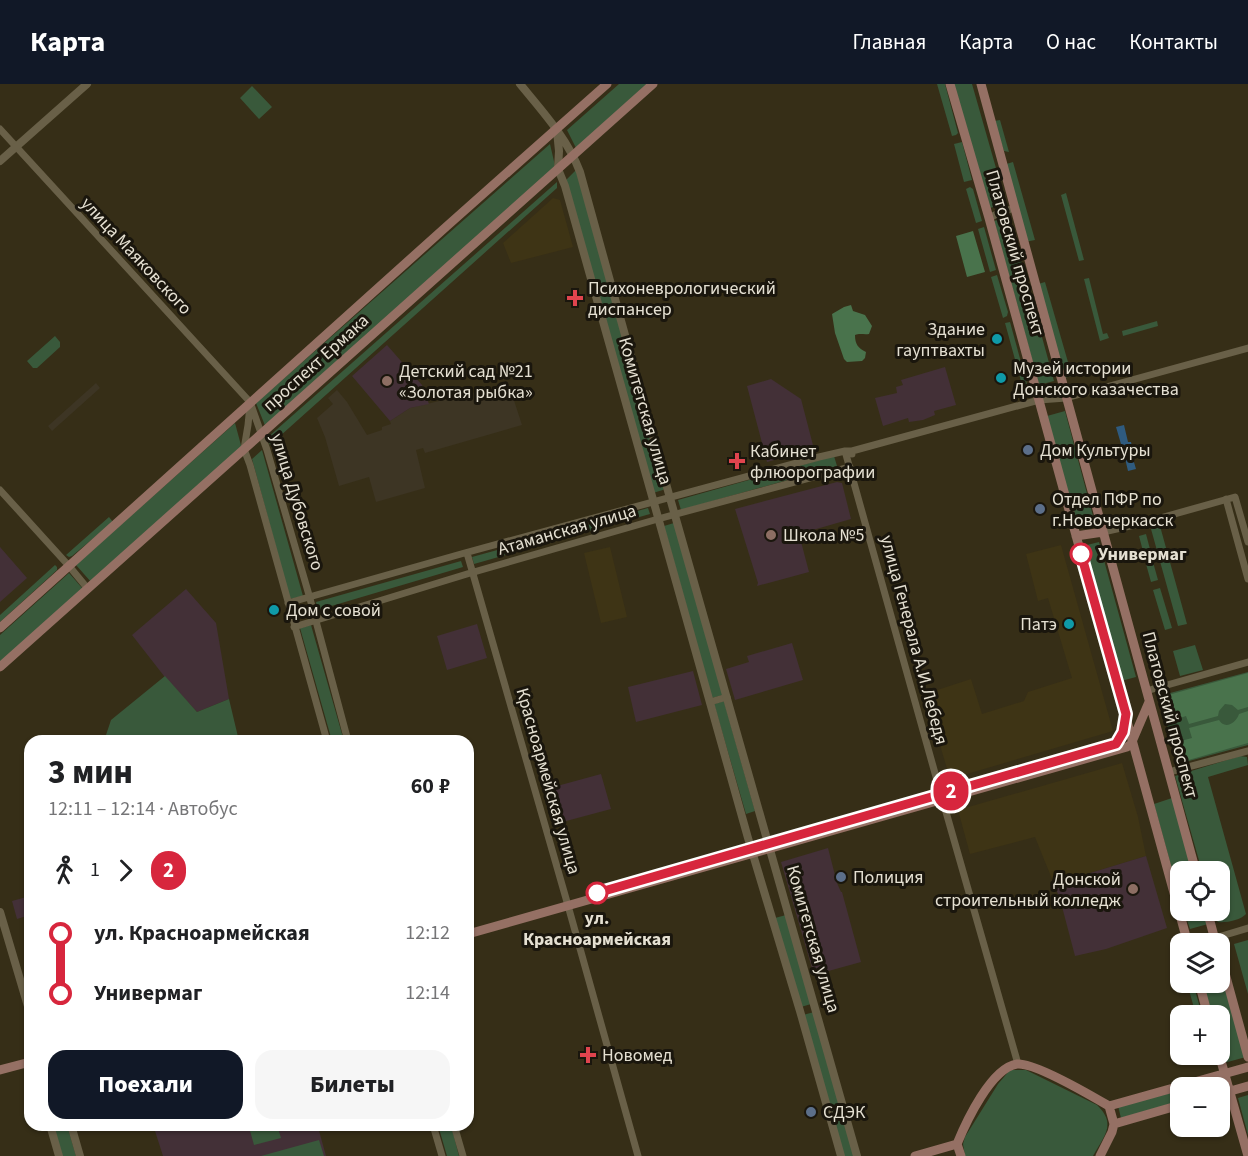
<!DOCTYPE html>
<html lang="ru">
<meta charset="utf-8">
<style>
:root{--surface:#fff;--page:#f6f6f6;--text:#202124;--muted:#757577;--accent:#111827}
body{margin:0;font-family:"Source Sans 3",sans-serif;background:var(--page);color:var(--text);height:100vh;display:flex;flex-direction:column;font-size:22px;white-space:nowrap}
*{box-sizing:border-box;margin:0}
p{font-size:20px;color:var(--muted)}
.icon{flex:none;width:33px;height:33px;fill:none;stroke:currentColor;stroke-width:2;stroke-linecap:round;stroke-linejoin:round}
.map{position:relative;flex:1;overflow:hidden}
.drawer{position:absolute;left:24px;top:651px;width:450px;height:396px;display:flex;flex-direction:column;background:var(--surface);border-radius:18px;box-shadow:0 2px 4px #0004}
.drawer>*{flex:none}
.badge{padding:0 12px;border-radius:20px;font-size:21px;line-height:39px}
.controls{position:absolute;left:1170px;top:777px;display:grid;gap:12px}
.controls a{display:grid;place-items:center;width:60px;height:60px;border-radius:12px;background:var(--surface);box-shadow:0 2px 4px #0004;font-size:30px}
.map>.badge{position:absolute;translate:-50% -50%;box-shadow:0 0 0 3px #fff}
.legs{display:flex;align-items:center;gap:9px;height:66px;padding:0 24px;font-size:20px}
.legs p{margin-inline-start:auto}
.headline{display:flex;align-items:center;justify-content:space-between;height:102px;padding:0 24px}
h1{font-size:33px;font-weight:800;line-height:45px}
.action{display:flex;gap:12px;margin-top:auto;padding:12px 24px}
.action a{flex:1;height:69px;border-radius:18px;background:var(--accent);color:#fff;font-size:24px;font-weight:800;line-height:69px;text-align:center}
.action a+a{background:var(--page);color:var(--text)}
ul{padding:0 24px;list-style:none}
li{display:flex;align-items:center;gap:21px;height:60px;font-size:22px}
li i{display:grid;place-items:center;width:9px;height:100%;margin:0 8px;background:currentColor}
li i::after{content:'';width:15px;height:15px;margin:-8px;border:4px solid;border-radius:50%;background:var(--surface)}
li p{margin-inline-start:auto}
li:first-child i{background:linear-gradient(#0000 50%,currentColor 0)}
li:last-child i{background:linear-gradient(currentColor 50%,#0000 0)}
header{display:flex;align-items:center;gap:36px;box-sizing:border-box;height:84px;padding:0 30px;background:var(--accent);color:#fff}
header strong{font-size:28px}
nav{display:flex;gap:33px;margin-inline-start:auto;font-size:21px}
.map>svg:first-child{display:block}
.built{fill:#3e3415}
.industrial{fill:#3d3524}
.education{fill:#433037}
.green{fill:#39593b}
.forest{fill:#49734c}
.water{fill:#2f5b7f}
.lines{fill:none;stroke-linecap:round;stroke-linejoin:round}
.minor{stroke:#696048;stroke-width:7}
.tertiary{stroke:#696048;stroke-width:8}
.secondary{stroke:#957064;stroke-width:9}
.line-1-casing{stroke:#fff;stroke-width:14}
.line-1{stroke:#d7263d;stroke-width:9}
.health-dot{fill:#e0444e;stroke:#1a160d;stroke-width:2}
.culture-dot{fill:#0f9aa8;stroke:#1a160d;stroke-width:2}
.education-dot{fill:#8d6e63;stroke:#1a160d;stroke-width:2}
.service-dot{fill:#5c6f8a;stroke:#1a160d;stroke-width:2}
.stop-1-dot{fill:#fff;stroke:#d7263d;stroke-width:3}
.labels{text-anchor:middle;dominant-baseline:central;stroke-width:6;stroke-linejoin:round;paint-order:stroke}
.street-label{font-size:18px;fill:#e5e0d2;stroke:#1a160d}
.poi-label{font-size:18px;fill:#e5e0d2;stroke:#1a160d;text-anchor:start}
.stop-label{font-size:18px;font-weight:bold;fill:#e5e0d2;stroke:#1a160d;text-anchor:start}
</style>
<header>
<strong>Карта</strong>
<nav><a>Главная</a><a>Карта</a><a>О нас</a><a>Контакты</a></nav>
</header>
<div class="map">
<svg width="1248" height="1072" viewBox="0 0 1248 1072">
<rect width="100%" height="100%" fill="#362e17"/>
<!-- built -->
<path class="built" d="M553 114 560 116 573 163 511 179 503 159Z
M1061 461 1113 647 950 695 925 610 971 595 982 630 1024 617 1028 608 1072 594 1048 514 1038 517 1026 470Z
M610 463 627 533 601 539 584 469Z
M1122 679 1138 733 1146 772 1054 800 1035 753 970 770 958 726Z"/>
<!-- industrial -->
<path class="industrial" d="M508 298 522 341 425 369 423 364 416 366 425 404 376 418 369 393 339 402 325 353 317 334 333 320 328 314 337 306 347 318 367 351 382 346V343L391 340 390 337 410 324 497 303Z
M96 299 100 304 52 347 48 342Z"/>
<!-- education -->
<path class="education" d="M387 261 422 301 429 320 410 324 390 337 352 292Z
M945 283 956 321 934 327 935 331 923 336 909 338 908 334 883 342 875 314 897 309 896 303 903 301 901 296Z
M771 295 801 315 814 365 767 378 747 302Z
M837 398 842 399 851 435 799 450 809 488 757 502 758 499 735 425Z
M0 463 27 494 0 518Z
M186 505 216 539 229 615 197 628 164 592 132 551Z
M477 540 487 574 447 586 437 552Z
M792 559 803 596 735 616 726 585 749 578 747 572Z
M693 587 702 621 636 638 628 603Z
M601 690 611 725 555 740 546 705Z
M828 764 837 799 841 808H842L861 878 814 891 781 778Z
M1146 772 1167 844 1106 865 1075 872 1060 815 1054 800Z
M30 812V831L17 835 12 817Z
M175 1041H323L318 1043 326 1072H163L155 1047Z"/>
<!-- green -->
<path class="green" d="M619 0H647L576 64 567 46Z
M937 0H945L958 49 956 51 952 52Z
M954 0H972L1006 119 990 124Z
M252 2 272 23 259 35 240 14Z
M1000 36 1009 68 1004 67 994 37Z
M962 58 972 96 964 98 954 60Z
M550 60 556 86 266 344 256 319Z
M1013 78 1035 156 1025 158 1003 81Z
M576 86 666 405 653 409 566 96Z
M557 98V104L270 361 267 354Z
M970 103 973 105 982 137 976 139 966 105Z
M1066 109 1084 176 1079 177 1061 111Z
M1009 132 1054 297 1039 301 994 137Z
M984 143 996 186 990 188 978 145Z
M997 191 1008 228 1007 232 1003 234 991 193Z
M1089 194 1103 250 1107 249 1109 254 1100 257 1084 195Z
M1045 198 1072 292 1064 294 1038 200Z
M1157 237 1158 242 1123 252 1122 247Z
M1010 238 1027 300 1022 301 1005 239Z
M55 252 60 258V263L37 284H33L27 277Z
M1065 327 1093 432 1075 437 1047 332Z
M235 339 242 365 91 498 76 481Z
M262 366 303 512 290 515 252 375Z
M834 372 837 382 681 426 678 416Z
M648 424 650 430 474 480 472 473Z
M109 433 113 438 72 472 69 473 66 471Z
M674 439 723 611 712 614 664 442Z
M1160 442 1187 540 1178 542 1151 445Z
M1146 450 1151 469 1144 471 1139 452Z
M1099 458 1136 593 1121 597 1083 462Z
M461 477 463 483 318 526 316 518Z
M1153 478 1158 496 1151 498 1146 480Z
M55 481 57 483V486L0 538V531Z
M69 489 83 505 0 580V551Z
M1160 504 1172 544 1165 546 1153 506Z
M311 541 344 657H332L300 544Z
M1195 561 1203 586 1180 592 1173 567Z
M1248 588V661L1178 680 1159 612Z
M165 592 197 628 229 615 239 657H104L111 636Z
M724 617 755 727 746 730 714 620Z
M1240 672 1247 673 1248 681 1208 693 1246 830C1241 836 1226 839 1218 838L1215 835 1213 827 1220 826V788L1202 787 1175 692Z
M1172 714 1193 787 1180 788V814L1154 720Z
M1184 827H1204L1208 840 1190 845Z
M786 831 811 920 801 923 775 834Z
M1248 856V910L1234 860Z
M1220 880 1246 973 1224 979 1220 962V932L1211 931 1202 899 1220 898Z
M1187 899H1193L1202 931H1196Z
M814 928 855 1072H844L803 931Z
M1010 986H1026L1097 1021C1117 1040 1104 1052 1093 1072H965L963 1060 965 1053 998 1000Z
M1180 1005V1017L1121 1034 1118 1022Z
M1248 1011V1051L1238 1014Z
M52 1041H67L76 1072H61Z
M255 1041H277L281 1054 254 1061 249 1043Z
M438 1041H451L459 1072H447Z
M319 1056 324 1072H261Z"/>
<!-- forest -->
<path class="forest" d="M973 147 985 188 967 193 956 152Z
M851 221 853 227 865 231 872 242 869 250C864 251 860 249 855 251 855 260 858 264 866 268L865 274 862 277 847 278 844 275 835 249 832 230 844 223Z
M1248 589V623L1238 626 1232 621 1225 620 1219 627 1218 632 1189 640 1186 632 1168 638 1161 613Z
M1248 627V659L1178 679 1173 659 1192 654 1189 644 1219 636C1225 646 1236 639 1239 630Z"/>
<!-- water -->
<path class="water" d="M1124 341 1128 358H1131L1133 367 1131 368 1136 385 1128 387 1124 370H1121L1118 361 1121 360 1116 343Z"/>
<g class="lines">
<!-- minor -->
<path class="minor" d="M0 45 250 318 267 366 309 511 348 657
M989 134 1001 128 1015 124
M250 321 248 341 244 365 250 381 327 657
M845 367 938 700 1018 980
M852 370V367L1039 316 1066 314 1248 264
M0 406 69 482 88 505
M1226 415 1248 495
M1103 448 1139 440 1235 413 1248 458
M467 469 567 818 638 1072
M288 519 461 470 819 373 845 367H852
M294 543 467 490 658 435 850 383
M1146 607 1248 578
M710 618 727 613
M1169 688 1248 667
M1215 854 1248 844
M433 1041 442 1072
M454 1041 463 1072"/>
<!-- tertiary -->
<path class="tertiary" d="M520 0C543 28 567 54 580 88L670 414 857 1072
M557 47 559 67 558 85 565 102 748 754 800 927 841 1072
M0 77 87 0
M0 828 30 929
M50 1041 59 1072
M71 1041 80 1072"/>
<!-- secondary -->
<path class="secondary" d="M950 0 989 134 1188 860
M981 0 1196 788
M1076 452 1103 448
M0 544 447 142 607 0
M0 583 653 0
M1108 662 1116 660C1122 651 1124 644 1125 634
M1207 826 1216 860
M468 850 1127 663 1131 660 1149 618
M1192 860 1215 854
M1220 871 1248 973
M1199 898 1208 932
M1219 970 1248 1072
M0 986 30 978
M1220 1010 1248 1002
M1109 1022 1248 983
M1114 1040 1180 1021
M915 1072 957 1060
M961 1072 957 1060C966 1038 991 984 1017 980 1034 978 1092 1012 1109 1022L1114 1040 1112 1048 1100 1072"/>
</g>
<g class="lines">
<!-- line-1 casing -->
<g class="line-1-casing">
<path id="line-1" d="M597 809 1116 660 1123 648 1126 630 1081 470"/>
</g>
<!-- line-1 -->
<use href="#line-1" class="line-1"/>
</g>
<!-- markers -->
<g class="health-dot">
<path d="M572 205h6v6h6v6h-6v6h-6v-6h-6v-6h6z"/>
<path d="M734 368h6v6h6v6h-6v6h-6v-6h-6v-6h6z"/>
<path d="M585 962h6v6h6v6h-6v6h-6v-6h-6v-6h6z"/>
</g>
<g class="culture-dot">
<circle cx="997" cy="255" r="6"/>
<circle cx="1001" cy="294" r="6"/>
<circle cx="274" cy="526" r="6"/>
<circle cx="1069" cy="540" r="6"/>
</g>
<g class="education-dot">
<circle cx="387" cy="297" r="6"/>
<circle cx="771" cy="451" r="6"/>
<circle cx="1133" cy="805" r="6"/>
</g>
<g class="service-dot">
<circle cx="1028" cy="366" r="6"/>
<circle cx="1040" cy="425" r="6"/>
<circle cx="841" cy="793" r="6"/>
<circle cx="811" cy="1028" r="6"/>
</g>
<g class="stop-1-dot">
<circle cx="1081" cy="470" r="10"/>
<circle cx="597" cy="809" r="10"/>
</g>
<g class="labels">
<!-- street labels -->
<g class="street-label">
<text transform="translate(1015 169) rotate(74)">Платовский проспект</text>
<text transform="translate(136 172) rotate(47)">улица Маяковского</text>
<text transform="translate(316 279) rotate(-42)">проспект Ермака</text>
<text transform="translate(645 327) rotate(74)">Комитетская улица</text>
<text transform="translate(297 418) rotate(73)">улица Дубовского</text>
<text transform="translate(567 446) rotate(-16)">Атаманская улица</text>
<text transform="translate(914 556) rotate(75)">улица Генерала А.И.Лебедя</text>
<text transform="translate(1170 631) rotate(75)">Платовский проспект</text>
<text transform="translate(548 697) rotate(74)">Красноармейская улица</text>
<text transform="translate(813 855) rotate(74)">Комитетская улица</text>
</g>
<!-- poi labels -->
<g class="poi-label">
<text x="588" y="204">Психоневрологический<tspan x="588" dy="21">диспансер</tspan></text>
<text x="985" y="245" text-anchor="end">Здание<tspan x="985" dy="21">гауптвахты</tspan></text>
<text x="1013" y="284">Музей истории<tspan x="1013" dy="21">Донского казачества</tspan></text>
<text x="399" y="287">Детский сад №21<tspan x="399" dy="21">«Золотая рыбка»</tspan></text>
<text x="1040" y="366">Дом Культуры</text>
<text x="750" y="367">Кабинет<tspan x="750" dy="21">флюорографии</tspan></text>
<text x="1052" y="415">Отдел ПФР по<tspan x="1052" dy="21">г.Новочеркасск</tspan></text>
<text x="783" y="451">Школа №5</text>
<text x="286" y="526">Дом с совой</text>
<text x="1057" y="540" text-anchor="end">Патэ</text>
<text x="853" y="793">Полиция</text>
<text x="1121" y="795" text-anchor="end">Донской<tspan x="1121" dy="21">строительный колледж</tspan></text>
<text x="602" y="971">Новомед</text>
<text x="823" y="1028">СДЭК</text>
</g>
<!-- stop labels -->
<g class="stop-label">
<text x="1098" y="470">Универмаг</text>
<text x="597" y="834" text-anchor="middle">ул.<tspan x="597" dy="21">Красноармейская</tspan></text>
</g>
</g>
</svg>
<div class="controls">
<a><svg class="icon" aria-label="locate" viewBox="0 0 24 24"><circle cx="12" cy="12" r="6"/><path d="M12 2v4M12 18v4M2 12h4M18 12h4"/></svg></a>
<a><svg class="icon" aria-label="layers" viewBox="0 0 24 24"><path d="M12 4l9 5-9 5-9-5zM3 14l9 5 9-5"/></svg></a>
<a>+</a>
<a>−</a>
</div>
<b class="badge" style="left:951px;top:707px;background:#d7263d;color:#fff">2</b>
<section class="drawer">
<div class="headline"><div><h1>3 мин</h1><p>12:11 – 12:14 · Автобус</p></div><b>60 ₽</b></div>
<div class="legs"><svg class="icon" aria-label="walk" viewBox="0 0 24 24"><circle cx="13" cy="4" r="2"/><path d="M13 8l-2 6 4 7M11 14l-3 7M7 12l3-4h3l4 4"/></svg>1<svg class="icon" aria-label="forward" viewBox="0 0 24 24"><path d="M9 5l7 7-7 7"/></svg><b class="badge" style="background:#d7263d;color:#fff">2</b></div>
<ul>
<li><i style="color:#d7263d"></i><b>ул. Красноармейская</b><p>12:12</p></li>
<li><i style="color:#d7263d"></i><b>Универмаг</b><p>12:14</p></li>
</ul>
<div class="action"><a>Поехали</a><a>Билеты</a></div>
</section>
</div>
